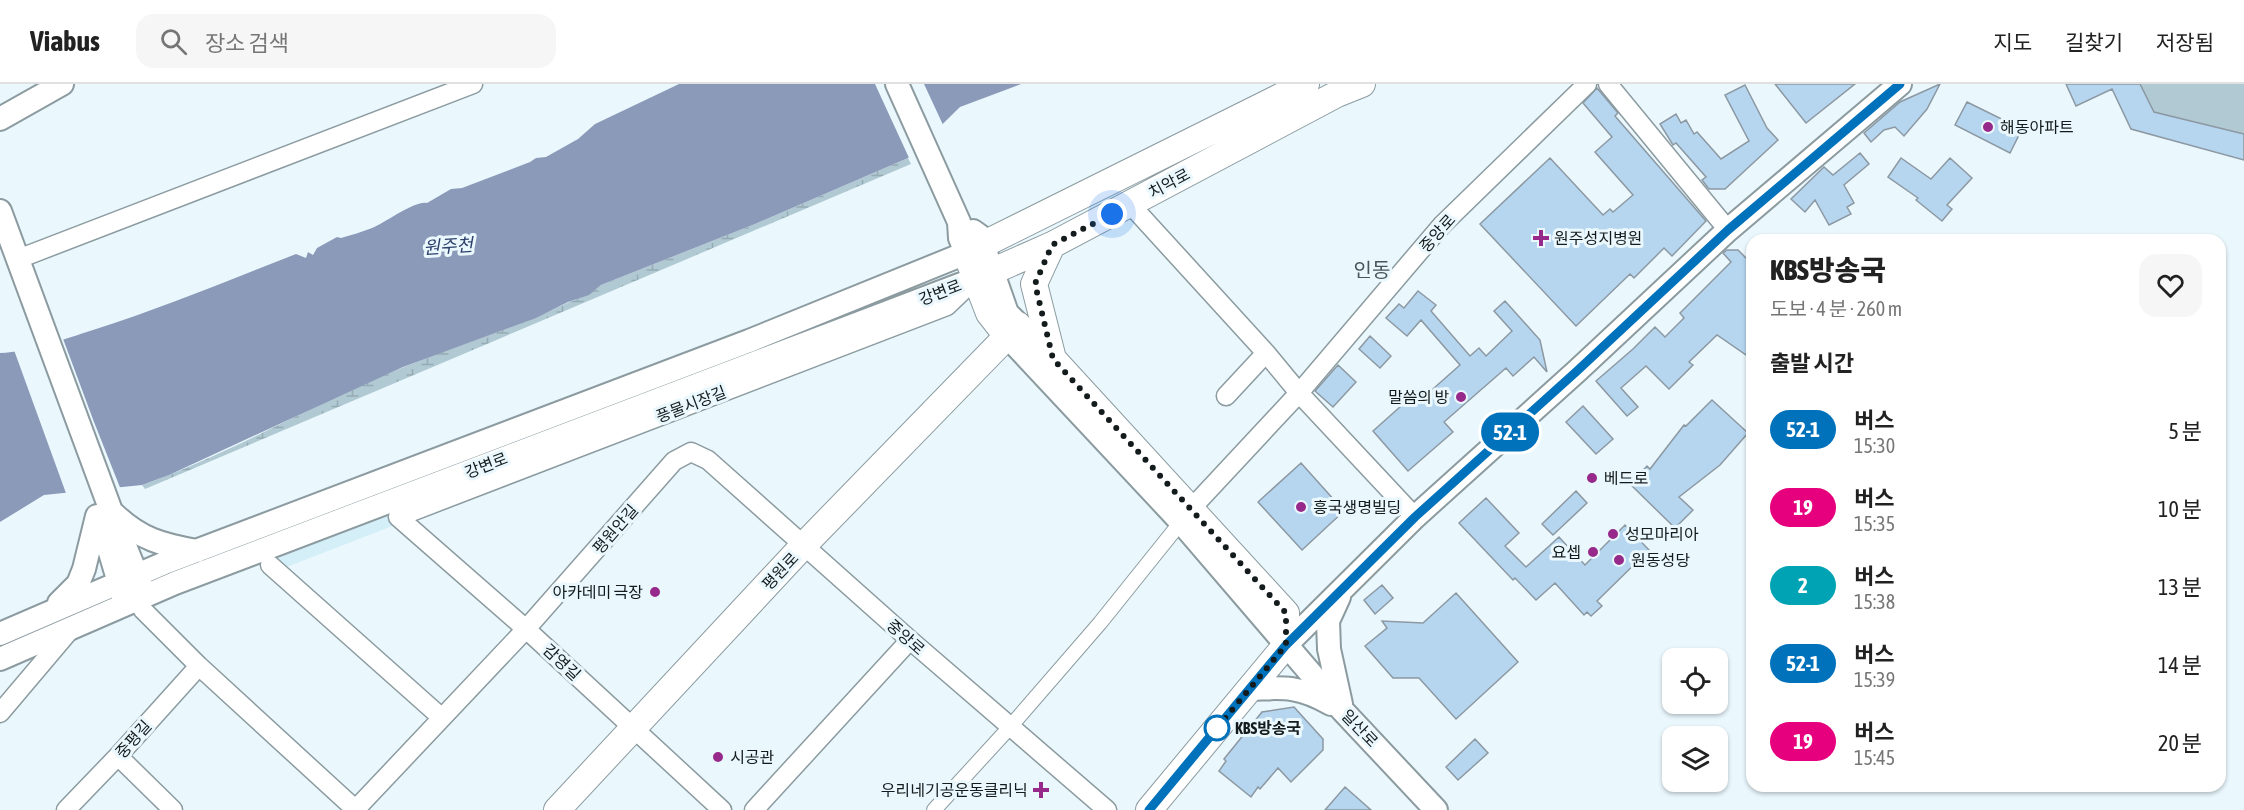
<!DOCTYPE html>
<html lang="ko">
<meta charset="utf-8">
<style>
:root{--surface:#fff;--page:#f6f6f6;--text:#222;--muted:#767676;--line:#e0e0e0}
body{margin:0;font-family:"Asap Condensed","Noto Sans KR",sans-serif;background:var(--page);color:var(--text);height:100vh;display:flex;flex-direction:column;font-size:22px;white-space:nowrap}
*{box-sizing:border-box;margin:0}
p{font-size:20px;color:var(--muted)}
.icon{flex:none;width:33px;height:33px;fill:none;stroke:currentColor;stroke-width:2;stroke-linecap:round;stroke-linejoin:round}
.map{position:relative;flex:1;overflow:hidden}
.details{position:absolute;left:1746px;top:150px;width:480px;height:558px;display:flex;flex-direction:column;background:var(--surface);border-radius:18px;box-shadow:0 2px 4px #0004}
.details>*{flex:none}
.badge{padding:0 12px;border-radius:20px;font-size:21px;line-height:39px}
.buttons{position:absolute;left:1662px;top:564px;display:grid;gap:12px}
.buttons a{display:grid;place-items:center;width:66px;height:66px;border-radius:12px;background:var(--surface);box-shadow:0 2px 4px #0004;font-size:30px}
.you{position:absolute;width:30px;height:30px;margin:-15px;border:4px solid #fff;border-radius:50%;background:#1a73e8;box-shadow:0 0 0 9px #1a73e833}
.map>.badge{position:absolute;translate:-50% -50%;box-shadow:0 0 0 3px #fff}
h2{padding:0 24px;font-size:22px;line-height:54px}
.round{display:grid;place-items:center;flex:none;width:63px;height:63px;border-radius:18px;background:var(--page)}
.summary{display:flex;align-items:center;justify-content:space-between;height:102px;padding:0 24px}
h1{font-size:28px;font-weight:800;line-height:45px}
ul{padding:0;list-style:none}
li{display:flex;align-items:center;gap:18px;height:78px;padding:0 24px}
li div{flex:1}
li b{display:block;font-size:22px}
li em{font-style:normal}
li .badge{min-width:66px;font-weight:700;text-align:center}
header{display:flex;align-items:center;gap:36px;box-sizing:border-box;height:84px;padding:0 30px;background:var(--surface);border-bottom:2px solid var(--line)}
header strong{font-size:28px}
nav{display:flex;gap:33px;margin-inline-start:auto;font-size:21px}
.search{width:420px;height:54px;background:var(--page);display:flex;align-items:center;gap:15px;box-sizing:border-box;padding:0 21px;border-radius:18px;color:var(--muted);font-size:22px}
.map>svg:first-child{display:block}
.built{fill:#d5eff8}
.wetland{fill:url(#wetland-marsh)}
.garden{fill:#b0c9d2}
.water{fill:#8c9aba}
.pier{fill:#eaf8fd}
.building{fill:#b6d6f0;stroke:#8c98a2;stroke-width:1.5}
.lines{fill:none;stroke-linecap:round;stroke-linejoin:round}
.pedestrian-casing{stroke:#8b9ba0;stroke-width:16}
.minor-casing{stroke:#8b9ba0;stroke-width:21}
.tertiary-casing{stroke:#8b9ba0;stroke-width:26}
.secondary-casing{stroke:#8b9ba0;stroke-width:28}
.pedestrian{stroke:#fff;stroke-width:14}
.minor{stroke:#fff;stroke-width:18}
.tertiary{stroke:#fff;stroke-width:22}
.secondary{stroke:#fff;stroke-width:26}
.line-casing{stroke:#fff;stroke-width:14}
.line{stroke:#0072bc;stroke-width:9}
.walk{stroke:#141b1d;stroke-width:6;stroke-dasharray:0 10.8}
.poi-dot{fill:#97298a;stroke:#eaf8fd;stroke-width:2}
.stop-dot{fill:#fff;stroke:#0072bc;stroke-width:3}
.labels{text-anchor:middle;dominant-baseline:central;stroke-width:6;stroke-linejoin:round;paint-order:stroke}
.poi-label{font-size:16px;fill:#141b1d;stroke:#eaf8fd;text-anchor:start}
.street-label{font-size:16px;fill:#141b1d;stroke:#eaf8fd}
.stop-label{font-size:16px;font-weight:bold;fill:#141b1d;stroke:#eaf8fd;text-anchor:start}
.water-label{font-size:18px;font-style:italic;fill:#2d406c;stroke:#eaf8fd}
.quarter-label{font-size:20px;fill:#47565b;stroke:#eaf8fd}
</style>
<header>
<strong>Viabus</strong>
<div class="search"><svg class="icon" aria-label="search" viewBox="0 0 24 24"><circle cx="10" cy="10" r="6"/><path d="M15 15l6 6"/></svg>장소 검색</div>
<nav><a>지도</a><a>길찾기</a><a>저장됨</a></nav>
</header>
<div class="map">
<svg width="2244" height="726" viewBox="0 0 2244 726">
<defs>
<pattern id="wetland-marsh" width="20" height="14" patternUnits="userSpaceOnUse" patternTransform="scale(1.5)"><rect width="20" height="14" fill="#b0c9d2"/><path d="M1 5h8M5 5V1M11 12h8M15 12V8" fill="none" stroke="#96acb4"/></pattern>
</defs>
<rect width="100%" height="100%" fill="#eaf8fd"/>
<!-- built -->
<path class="built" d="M918 228 920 238 284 484 277 473Z"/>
<!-- wetland -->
<path class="wetland" d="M908 74 911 80 145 405 142 401C232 369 315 319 404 283 457 261 513 245 565 220 578 214 589 211 601 201L755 140Z"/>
<!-- garden -->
<path class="garden" d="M2140 0H2244V50L2154 28Z"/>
<!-- water -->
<path class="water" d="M679 0H1021L960 23 908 74 755 140 601 201 589 211 568 218 536 234 403 283 169 391 142 401 44 411 0 438V269C31 268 64 255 93 246 162 224 229 196 296 170L306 174 308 168 313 171 317 164 337 153 341 154C351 151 362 148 372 144 385 139 415 116 427 119L451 105 462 104 530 78 536 74 546 73 578 55 595 40Z"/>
<!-- pier -->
<path class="pier" d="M875 0H924L944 43 910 76Z
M62 252 94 338 121 406 67 412 14 266Z"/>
<!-- building -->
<path class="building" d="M1775 0H1855L1806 39Z
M1940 0 1927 25 1904 52 1895 43 1884 46 1871 58 1864 49 1900 18Z
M2066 0H2140L2154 28 2244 50V76L2131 45 2112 5 2076 22Z
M1745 1 1767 44 1778 56 1725 105H1709L1702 96 1706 93 1676 59 1673 61 1660 40 1676 30 1681 39 1686 36 1694 50 1697 48 1721 75 1749 57 1725 11Z
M1597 4 1618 29 1615 32 1706 137 1672 172 1664 164 1634 194 1630 190 1576 242 1480 140 1550 74 1603 131 1610 125 1613 128 1633 111 1595 68 1612 53 1583 19Z
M1967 18 2022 45 2010 69 1955 41Z
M1860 69 1869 80 1844 101 1854 119 1847 123 1851 130 1829 141 1815 116 1805 128 1791 115 1824 83 1833 91Z
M1901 74 1931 95 1950 74 1972 94 1947 121 1952 125 1942 137 1916 116 1918 114 1888 93Z
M1727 166H1738L1752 180V275L1717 251 1689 278 1693 281 1669 305 1646 282 1621 304 1638 323 1627 332 1596 297 1633 265 1655 243 1665 253 1684 234 1680 229 1731 178 1723 169Z
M1418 207 1436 221 1431 227 1470 272 1479 264 1486 272 1512 247 1494 227 1505 217 1540 256 1547 288 1534 273 1513 292 1506 284 1444 338 1453 348 1408 387 1373 347 1419 306 1425 312 1460 281 1421 236 1407 252 1386 234 1399 220 1404 224Z
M1370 252 1391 272 1380 284 1359 265Z
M1338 281 1356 298 1333 323 1315 307Z
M1712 316 1748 349 1720 381 1679 413 1693 426 1675 444 1630 400 1647 382 1650 385 1684 341 1686 342Z
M1583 322 1613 355 1596 370 1566 338Z
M1301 379 1344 427 1302 466 1258 418Z
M1576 407 1587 419 1553 451 1542 440Z
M1486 414 1519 449 1505 462 1526 483 1559 453 1585 481 1625 441 1649 466 1597 517 1602 522 1591 532 1587 528 1584 531 1555 499 1536 516 1515 494 1513 496 1459 439Z
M1382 501 1393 514 1375 530 1364 516Z
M1456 509 1518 578 1456 635 1419 594H1393L1365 562 1387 544 1382 537 1423 539Z
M1294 623 1323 655V666L1291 698 1278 684 1260 705 1258 703 1251 713 1219 687 1226 677 1224 675 1262 628Z
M1475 655 1488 669 1458 696 1446 683Z
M1345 703 1371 726H1325Z"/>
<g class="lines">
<!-- pedestrian casing -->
<g class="pedestrian-casing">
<path id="pedestrian" d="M934 726 1010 643 1100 539 1181 438"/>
</g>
<!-- minor casing -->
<g class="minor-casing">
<path id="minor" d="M1608 0 1728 146
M1130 120 1266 269 1299 309 1415 433
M18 175 473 0
M1226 312 1266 269
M1190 426 1299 309 1442 141 1587 0
M270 481 442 634
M137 514 143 526 199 582 356 726
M0 629 71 545
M118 672 173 726
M66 726 118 672 199 582
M355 726 526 545 674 377 691 368 708 376 910 556 1107 726
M722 726 526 545 398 433 947 222 972 198
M754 726 910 556"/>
</g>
<!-- tertiary casing -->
<g class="tertiary-casing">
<path id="tertiary" d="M0 35 62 0
M0 127 111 427 142 504
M973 147 980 152 1007 229 1053 275
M1007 252 1181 438 1343 627 1436 726
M114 430C140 455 162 461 197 467
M98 435 106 455 123 512
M1339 513 1328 537 1329 565 1341 620
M59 519 78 500 84 485 97 432
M0 550 167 478 749 257 966 169 960 154 959 138 897 0
M1286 561 1415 433 1577 287 1728 146 1900 0
M0 575 175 499 975 195
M1249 605C1285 603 1300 602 1331 620"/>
</g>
<!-- secondary casing -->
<g class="secondary-casing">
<path id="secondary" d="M1052 161 1034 200 1053 275 1286 529V561L1149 726
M975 195 1052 161 1337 10 1362 0
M1007 252 989 229 966 169 1306 0
M557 726 803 462 1018 241"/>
</g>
<!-- pedestrian -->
<use href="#pedestrian" class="pedestrian"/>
<!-- minor -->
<use href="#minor" class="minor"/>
<!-- tertiary -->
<use href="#tertiary" class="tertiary"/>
<!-- secondary -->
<use href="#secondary" class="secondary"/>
</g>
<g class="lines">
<!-- line casing -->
<g class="line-casing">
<path id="line" d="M1149 726 1286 561 1415 433 1577 287 1728 146 1900 0"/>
</g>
<!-- line -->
<use href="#line" class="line"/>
<!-- walk -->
<path class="walk" d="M1112 130 1052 161 1035 200 1053 275 1286 529V561L1217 644"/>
</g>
<!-- markers -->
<g class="poi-dot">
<circle cx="1988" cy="43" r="6"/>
<path d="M1538 145h6v6h6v6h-6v6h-6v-6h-6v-6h6z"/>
<circle cx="1461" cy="313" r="6"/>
<circle cx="1592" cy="394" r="6"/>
<circle cx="1301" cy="423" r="6"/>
<circle cx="1613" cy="450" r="6"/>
<circle cx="1593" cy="468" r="6"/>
<circle cx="1619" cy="476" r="6"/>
<circle cx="655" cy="508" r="6"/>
<circle cx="718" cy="673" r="6"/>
<path d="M1038 697h6v6h6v6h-6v6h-6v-6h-6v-6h6z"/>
</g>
<circle class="stop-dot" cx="1217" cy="644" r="12"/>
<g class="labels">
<!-- poi labels -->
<g class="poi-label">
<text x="2000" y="43">해동아파트</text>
<text x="1554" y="154">원주성지병원</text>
<text x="1449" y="313" text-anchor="end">말씀의 방</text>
<text x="1604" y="394">베드로</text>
<text x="1313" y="423">흥국생명빌딩</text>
<text x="1625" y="450">성모마리아</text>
<text x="1581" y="468" text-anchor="end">요셉</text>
<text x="1631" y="476">원동성당</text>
<text x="643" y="508" text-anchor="end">아카데미 극장</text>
<text x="730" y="673">시공관</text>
<text x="1028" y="706" text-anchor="end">우리네기공운동클리닉</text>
</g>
<!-- street labels -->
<g class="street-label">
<text transform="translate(1169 99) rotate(-28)">치악로</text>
<text transform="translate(1437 149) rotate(-48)">중앙로</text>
<text transform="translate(940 208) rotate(-21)">강변로</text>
<text transform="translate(691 320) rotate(-21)">풍물시장길</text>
<text transform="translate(486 381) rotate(-21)">강변로</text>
<text transform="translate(615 445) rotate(-49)">평원안길</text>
<text transform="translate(780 487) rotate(-47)">평원로</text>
<text transform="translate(906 553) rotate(41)">중앙로</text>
<text transform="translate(562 578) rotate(43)">감영길</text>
<text transform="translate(1360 644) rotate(46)">일산로</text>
<text transform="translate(133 655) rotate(-48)">중평길</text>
</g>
<!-- stop labels -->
<g class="stop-label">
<text x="1235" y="644">KBS방송국</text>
</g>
<!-- water labels -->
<g class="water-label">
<text transform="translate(448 162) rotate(-4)">원주천</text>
</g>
<!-- quarter labels -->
<g class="quarter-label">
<text x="1372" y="185">인동</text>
</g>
</g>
</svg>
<div class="buttons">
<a><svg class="icon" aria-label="locate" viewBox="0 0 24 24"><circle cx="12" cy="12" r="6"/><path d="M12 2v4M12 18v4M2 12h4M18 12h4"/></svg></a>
<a><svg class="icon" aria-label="layers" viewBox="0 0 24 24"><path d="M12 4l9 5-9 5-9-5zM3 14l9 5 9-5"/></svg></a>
</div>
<div class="you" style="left:1112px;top:130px"></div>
<b class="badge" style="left:1510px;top:348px;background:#0072bc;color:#fff">52-1</b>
<section class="details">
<div class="summary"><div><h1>KBS방송국</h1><p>도보 · 4 분 · 260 m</p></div><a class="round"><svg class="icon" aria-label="heart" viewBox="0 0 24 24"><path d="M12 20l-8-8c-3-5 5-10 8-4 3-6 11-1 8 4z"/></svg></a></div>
<h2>출발 시간</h2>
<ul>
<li><span class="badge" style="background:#0072bc;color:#fff">52-1</span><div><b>버스</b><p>15:30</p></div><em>5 분</em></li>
<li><span class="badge" style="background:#e6007e;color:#fff">19</span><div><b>버스</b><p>15:35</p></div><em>10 분</em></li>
<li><span class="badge" style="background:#00a3b4;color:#fff">2</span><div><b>버스</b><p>15:38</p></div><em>13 분</em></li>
<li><span class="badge" style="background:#0072bc;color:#fff">52-1</span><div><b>버스</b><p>15:39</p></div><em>14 분</em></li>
<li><span class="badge" style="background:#e6007e;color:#fff">19</span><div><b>버스</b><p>15:45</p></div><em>20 분</em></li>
</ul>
</section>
</div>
